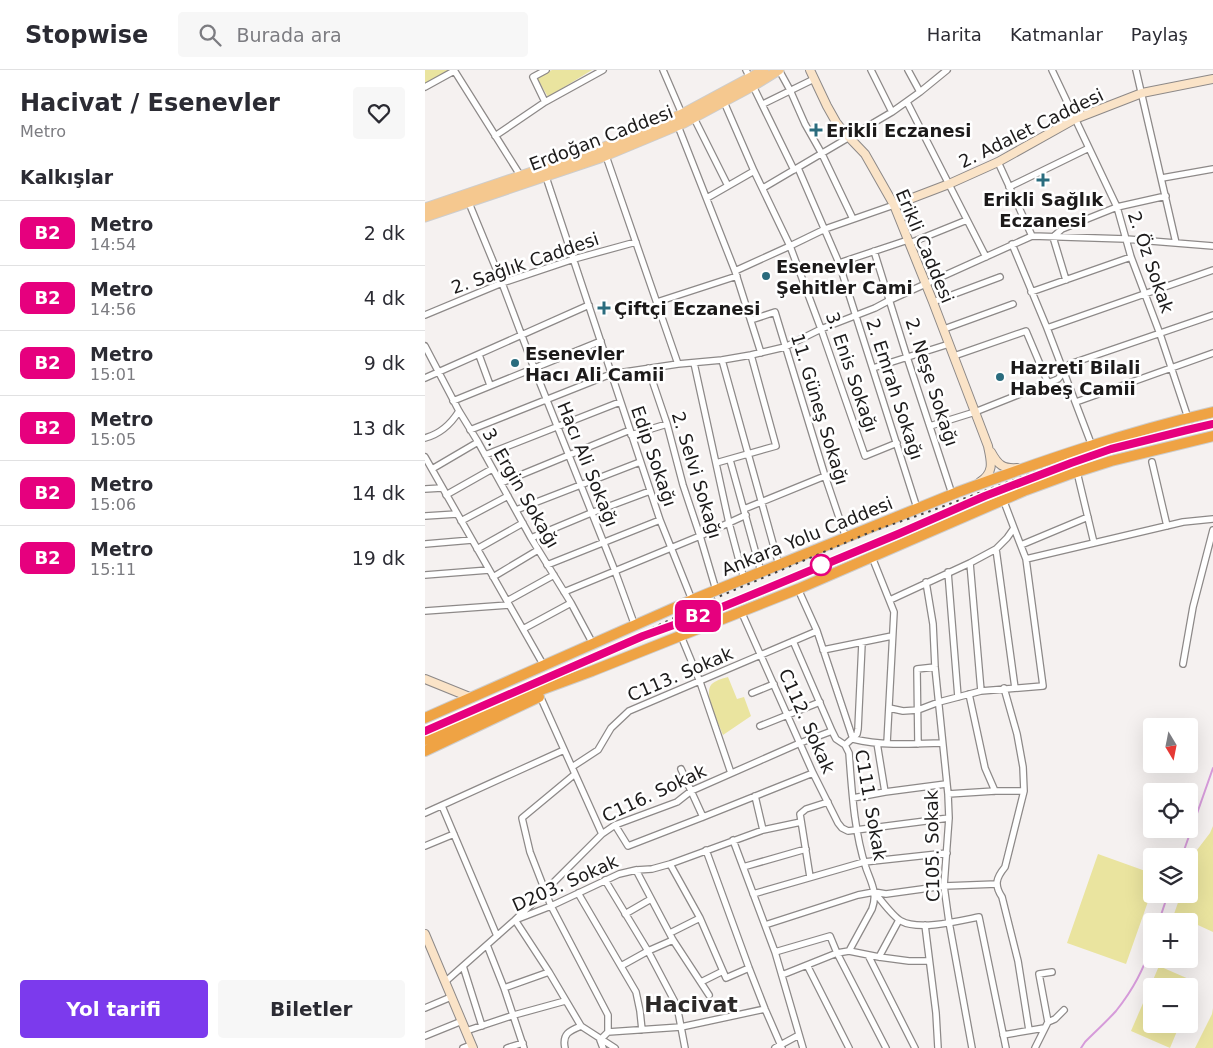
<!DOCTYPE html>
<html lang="tr">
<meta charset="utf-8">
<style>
:root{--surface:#fff;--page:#f7f7f7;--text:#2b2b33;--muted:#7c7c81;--line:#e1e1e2;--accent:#7c3aed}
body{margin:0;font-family:"DejaVu Sans",sans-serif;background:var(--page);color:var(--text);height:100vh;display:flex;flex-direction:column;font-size:19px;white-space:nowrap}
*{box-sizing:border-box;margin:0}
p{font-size:16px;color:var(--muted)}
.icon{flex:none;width:28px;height:28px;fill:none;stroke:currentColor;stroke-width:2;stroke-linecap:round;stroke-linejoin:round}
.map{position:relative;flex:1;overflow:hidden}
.panel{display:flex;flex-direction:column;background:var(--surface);width:425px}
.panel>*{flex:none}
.badge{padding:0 10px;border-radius:8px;font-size:18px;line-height:32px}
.needle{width:32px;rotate:170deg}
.buttons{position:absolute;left:718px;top:648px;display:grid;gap:10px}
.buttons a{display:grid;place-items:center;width:55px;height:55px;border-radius:5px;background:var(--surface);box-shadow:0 5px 20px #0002;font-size:25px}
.map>.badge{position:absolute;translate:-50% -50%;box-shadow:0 0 0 2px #fff}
h2{padding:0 20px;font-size:19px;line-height:45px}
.round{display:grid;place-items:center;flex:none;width:52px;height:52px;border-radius:5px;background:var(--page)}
.summary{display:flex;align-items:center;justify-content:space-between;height:85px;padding:0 20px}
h1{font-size:24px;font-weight:700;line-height:38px}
.action{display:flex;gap:10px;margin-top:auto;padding:10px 20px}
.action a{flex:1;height:58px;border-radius:5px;background:var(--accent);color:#fff;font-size:20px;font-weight:700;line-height:58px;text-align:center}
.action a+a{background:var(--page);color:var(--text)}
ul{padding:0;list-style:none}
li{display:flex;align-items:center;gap:15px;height:65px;padding:0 20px;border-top:1px solid var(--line)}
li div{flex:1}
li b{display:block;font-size:19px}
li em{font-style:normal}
li .badge{min-width:55px;font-weight:700;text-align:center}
header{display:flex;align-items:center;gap:30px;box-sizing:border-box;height:70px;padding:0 25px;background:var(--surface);border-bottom:1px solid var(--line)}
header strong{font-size:24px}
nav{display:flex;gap:28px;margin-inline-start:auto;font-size:18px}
.search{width:350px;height:45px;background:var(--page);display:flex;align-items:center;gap:12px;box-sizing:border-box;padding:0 18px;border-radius:5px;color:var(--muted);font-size:19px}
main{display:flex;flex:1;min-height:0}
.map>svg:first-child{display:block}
.green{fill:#eae49f}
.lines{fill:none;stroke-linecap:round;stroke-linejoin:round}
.stream{stroke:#d69bda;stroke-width:2}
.street-casing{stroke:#8d8988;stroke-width:8}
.secondary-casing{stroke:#8d8988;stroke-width:10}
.primary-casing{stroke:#cdcdcd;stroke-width:11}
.highway-casing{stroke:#cdcdcd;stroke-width:12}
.street{stroke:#fff;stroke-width:5.5}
.secondary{stroke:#fae3c7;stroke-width:8}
.primary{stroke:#f5c88f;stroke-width:9}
.highway{stroke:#efa344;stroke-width:10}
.rail{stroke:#454343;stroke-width:2;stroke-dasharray:2.5 5;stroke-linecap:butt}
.line-casing{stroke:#fff;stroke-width:11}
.line{stroke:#e6007e;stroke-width:8}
.poi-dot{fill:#2a6c7e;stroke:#fff;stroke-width:2}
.stop-dot{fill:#fff;stroke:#e6007e;stroke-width:2.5}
.labels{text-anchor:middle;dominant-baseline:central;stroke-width:5;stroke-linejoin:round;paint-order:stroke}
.street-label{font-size:18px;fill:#1c1a1a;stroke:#fff}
.poi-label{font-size:18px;font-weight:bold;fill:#1c1a1a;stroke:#fff;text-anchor:start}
.district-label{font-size:22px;font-weight:bold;fill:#2c2928;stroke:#fff}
</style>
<header>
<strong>Stopwise</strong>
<div class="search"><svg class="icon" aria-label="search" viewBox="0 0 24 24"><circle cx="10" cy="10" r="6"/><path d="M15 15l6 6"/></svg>Burada ara</div>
<nav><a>Harita</a><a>Katmanlar</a><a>Paylaş</a></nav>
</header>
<main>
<section class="panel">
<div class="summary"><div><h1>Hacivat / Esenevler</h1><p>Metro</p></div><a class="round"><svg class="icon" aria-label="heart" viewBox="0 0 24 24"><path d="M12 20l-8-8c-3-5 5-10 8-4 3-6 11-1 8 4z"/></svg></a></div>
<h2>Kalkışlar</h2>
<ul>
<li><span class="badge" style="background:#e6007e;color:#fff">B2</span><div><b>Metro</b><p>14:54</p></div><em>2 dk</em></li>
<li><span class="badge" style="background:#e6007e;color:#fff">B2</span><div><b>Metro</b><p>14:56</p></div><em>4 dk</em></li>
<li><span class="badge" style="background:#e6007e;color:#fff">B2</span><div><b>Metro</b><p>15:01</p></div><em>9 dk</em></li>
<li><span class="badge" style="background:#e6007e;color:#fff">B2</span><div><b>Metro</b><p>15:05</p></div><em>13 dk</em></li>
<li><span class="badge" style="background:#e6007e;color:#fff">B2</span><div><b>Metro</b><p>15:06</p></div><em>14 dk</em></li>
<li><span class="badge" style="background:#e6007e;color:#fff">B2</span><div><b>Metro</b><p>15:11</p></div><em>19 dk</em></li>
</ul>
<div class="action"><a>Yol tarifi</a><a>Biletler</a></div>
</section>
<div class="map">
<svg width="788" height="978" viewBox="0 0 788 978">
<rect width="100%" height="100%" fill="#f5f1f0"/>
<!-- green -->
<path class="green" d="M0 0H25L0 14Z
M127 0H167L123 27 112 8Z
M303 607 312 629 319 627 326 646 298 665C294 654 276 621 288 613 292 610 299 608 303 607Z
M788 756V862L749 844 756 824H764V802L772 780 785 763Z
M673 784 726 803V823L701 894 642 873Z
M734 896 773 913 764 934V916H726V954H755L745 978 706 961Z
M788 938V978H770L787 944Z"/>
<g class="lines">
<!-- stream -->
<path class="stream" d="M757 786 788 698
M734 851 743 824
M656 978 660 972C670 962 681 952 691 941 707 921 719 900 726 875"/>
<!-- street casing -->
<g class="street-casing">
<path id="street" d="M29 0 95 105
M238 0 257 44
M321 0 325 8
M354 0 365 20 380 54 397 84 428 149
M446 0 467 42
M483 0 495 22
M627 0 692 137 706 187 735 264 763 348
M711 0 751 173
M328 16 369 100
M0 17 29 1
M120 32 108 7 121 0
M299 32 329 101 365 176 396 259 440 386 472 373
M482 32 561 187
M338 34 389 9
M269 48 303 116
M253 56 310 201 336 283
M70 66 120 32 178 0
M181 86 253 294
M573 92 607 166
M373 98 414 193 492 438
M121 107 235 450 267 530
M737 108 788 99
M584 117 664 78
M338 118 467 42 495 22 522 0
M282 128 329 101
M44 133 77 213 109 298 190 501 210 556
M485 173 542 150
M587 174 622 258 667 376
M449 181 482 287 527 424
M414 193 483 170
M310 201 365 176 400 159 469 135
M641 210 628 167 637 159 692 137 741 126
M606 222 706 187
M232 232 312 206
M508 232 575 207
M0 245 77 213 149 189 211 172
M326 250 350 242 400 406 421 468
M622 258 788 200
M519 259 588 234
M0 276 34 341 53 372 106 468 146 533 168 574
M54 285 65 315
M529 286 601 261 623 313
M297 290 354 495
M269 293 304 453 319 509
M223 298 242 354 258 415 275 466 291 520
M448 298 524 274
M0 308 164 235
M28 331 176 271
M651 332 788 283
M505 356 550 342 633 309 645 294 788 245
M45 360 186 304 253 294 297 290 326 285 360 277 396 259 450 238 465 230 607 166 701 169 788 176
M206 365 242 354
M0 368C15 364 26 354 34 341
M60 385 195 332
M0 387 119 596
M305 390 336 502
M727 392 742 456
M291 393 351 376 326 285
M7 399 53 372
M652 402 669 473
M76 413 205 360
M0 419 17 418
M21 425 67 399
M578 429 589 458 582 468 571 479 590 618
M319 439 400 406
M91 440 215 392
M0 446 32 444
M36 451 83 426
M106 468 166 443 225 421
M0 474 47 470
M596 475 663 447
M52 479 98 453
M447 487 469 542 462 673
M601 489 758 452 788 449
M545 493 556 621
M122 495 235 450
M523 502 533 627
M0 505 64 500
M68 507 113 480
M501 512 508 554 510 597 523 724 524 748 519 816 524 852 547 978
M373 519 392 561 428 669C457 676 488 674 517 673
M139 522 275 466 321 445
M465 530 545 493 571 479
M82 531 129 505
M0 541 84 535
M316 541 388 703 413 753 417 758 423 761 524 748
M98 559 146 533
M256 566 275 612 306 703
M368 571 407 661 411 669 420 675 424 683C427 722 429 761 441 798 446 812 453 823 447 839L424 881
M398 580 467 566
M758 594 768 537 788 460
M579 618 592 664 598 697 599 721 580 797C571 808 569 815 577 827L593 891 604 960
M327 623 349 614
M544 624 560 698 570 721
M115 626 177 764
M464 638 478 641 493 640 514 632 556 621 618 616 601 489 589 458
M335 656 395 632
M452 673 460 722
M493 674 492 599 510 597
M420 675 432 664 433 659 437 573
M147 697 173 680 186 658 204 641 392 561
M256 699 278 747
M150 704 97 748 105 782 126 836 183 945V962
M523 724 570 721H599
M330 726 338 760
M428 728 460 722 521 714
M17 736 72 866
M0 743 139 680
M190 755 203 776 278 747 388 703
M308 770 350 882 378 978
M0 776 29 764
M281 780 324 898 340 939 357 978
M245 794 275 848 301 908 324 898
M318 797 381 779
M211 800 248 870 284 925
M385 807 375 744 381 739 403 732
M180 810 223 881 252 936 260 978
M449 822C456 830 468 847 476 851 494 861 534 851 554 847L581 978
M153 823 211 922 215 941 217 960
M328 824 439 792 522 783
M200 844 226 829
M340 855 433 825 449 822 461 824 519 816 572 814
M500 855 511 943 513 978
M245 863 275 848
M62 875 79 918 99 978
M350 882 405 866 412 883 461 978
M443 885 490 978
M454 887 474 850
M382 895 424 978
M38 896 57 956
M196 896 223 881 248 870
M357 905 412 883 424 881 454 887 484 891H504
M20 912 90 850 126 836 194 804 211 800 227 799 245 794 338 760 376 752
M276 912 298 901
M79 918 124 902
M0 938 26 927
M623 952 614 904 627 902
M41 961 89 945 140 931
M578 965 619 958
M0 966 37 951
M38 978 46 975
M82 978 98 973
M140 978C137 964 144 961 156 956
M178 978 175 970 183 962 256 957 340 939
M190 978 156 956 124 902 90 850 120 821 177 764 190 755 252 732 266 721 375 673 407 661
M350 978 374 965
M610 978 623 952 630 949 639 940"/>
</g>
<!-- secondary casing -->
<g class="secondary-casing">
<path id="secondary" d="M385 0 402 36 411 52 418 61 440 84 469 135 508 232 563 376C566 391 570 402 555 412
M469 135 524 114 573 92 650 49 717 23 788 9
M566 382C573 395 578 399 592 398
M0 609 47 628
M0 864 48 978"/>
</g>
<!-- primary casing -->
<g class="primary-casing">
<path id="primary" d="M0 138 172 80 257 44 339 0
M0 147 175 88 259 53 328 16 354 0"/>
</g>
<!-- highway casing -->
<g class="highway-casing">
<path id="highway" d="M0 648 267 530 533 422C617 391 701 362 788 342
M0 670 110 622 167 601 373 519 601 420 642 405 686 391 788 366
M0 681 114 627"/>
</g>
<!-- street -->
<use href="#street" class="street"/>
<!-- secondary -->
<use href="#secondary" class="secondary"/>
<!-- primary -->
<use href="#primary" class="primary"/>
<!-- highway -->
<use href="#highway" class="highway"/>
<!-- rail -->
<path class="rail" d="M246 556C337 522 427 483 516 444
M0 657 217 563 293 527 448 461 503 442 645 389 688 375 761 356 788 350"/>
</g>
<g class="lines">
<!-- line casing -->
<g class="line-casing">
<path id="line" d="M0 661 218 566 285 542 336 521 473 464 560 426 646 393 686 379 762 360 788 354"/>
</g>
<!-- line -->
<use href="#line" class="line"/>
</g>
<!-- markers -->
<g class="poi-dot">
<path d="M388.5 52.5h5v5h5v5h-5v5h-5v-5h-5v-5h5z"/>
<path d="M615.5 102.5h5v5h5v5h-5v5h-5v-5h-5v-5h5z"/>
<circle cx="341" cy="206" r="5"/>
<path d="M176.5 230.5h5v5h5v5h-5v5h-5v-5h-5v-5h5z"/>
<circle cx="90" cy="293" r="5"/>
<circle cx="575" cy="307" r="5"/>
</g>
<circle class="stop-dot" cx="396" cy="495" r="10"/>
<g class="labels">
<!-- street labels -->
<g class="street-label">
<text transform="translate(606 58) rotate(-26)">2. Adalet Caddesi</text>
<text transform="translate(176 68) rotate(-21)">Erdoğan Caddesi</text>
<text transform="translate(500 176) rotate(67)">Erikli Caddesi</text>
<text transform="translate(726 192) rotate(71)">2. Öz Sokak</text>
<text transform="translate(100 193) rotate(-19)">2. Sağlık Caddesi</text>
<text transform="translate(427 302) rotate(71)">3. Enis Sokağı</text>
<text transform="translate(507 312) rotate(72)">2. Neşe Sokağı</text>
<text transform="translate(470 319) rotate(72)">2. Emrah Sokağı</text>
<text transform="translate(395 339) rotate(73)">11. Güneş Sokağı</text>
<text transform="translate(229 386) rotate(71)">Edip Sokağı</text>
<text transform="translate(163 394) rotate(68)">Hacı Ali Sokağı</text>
<text transform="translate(272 405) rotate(73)">2. Selvi Sokağı</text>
<text transform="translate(96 418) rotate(60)">3. Ergin Sokağı</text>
<text transform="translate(382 466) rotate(-22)">Ankara Yolu Caddesi</text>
<text transform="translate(255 604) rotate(-23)">C113. Sokak</text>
<text transform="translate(382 651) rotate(66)">C112. Sokak</text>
<text transform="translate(229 723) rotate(-25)">C116. Sokak</text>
<text transform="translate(446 735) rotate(80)">C111. Sokak</text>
<text transform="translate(507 776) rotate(-91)">C105. Sokak</text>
<text transform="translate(140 813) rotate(-24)">D203. Sokak</text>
</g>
<!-- poi labels -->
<g class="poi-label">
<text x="401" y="60">Erikli Eczanesi</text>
<text x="618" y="129" text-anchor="middle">Erikli Sağlık<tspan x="618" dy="21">Eczanesi</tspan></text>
<text x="351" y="196">Esenevler<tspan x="351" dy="21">Şehitler Cami</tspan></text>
<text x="189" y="238">Çiftçi Eczanesi</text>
<text x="100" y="283">Esenevler<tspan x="100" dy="21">Hacı Ali Camii</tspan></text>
<text x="585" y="297">Hazreti Bilali<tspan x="585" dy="21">Habeş Camii</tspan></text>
</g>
<!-- district labels -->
<g class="district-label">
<text x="266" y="934">Hacivat</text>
</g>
</g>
</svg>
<div class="buttons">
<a><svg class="needle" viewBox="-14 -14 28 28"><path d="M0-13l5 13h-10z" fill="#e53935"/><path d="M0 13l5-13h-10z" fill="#7c7c81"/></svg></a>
<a><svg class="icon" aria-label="locate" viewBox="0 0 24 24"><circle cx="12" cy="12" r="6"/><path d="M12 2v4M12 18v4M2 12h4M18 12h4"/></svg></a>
<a><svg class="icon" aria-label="layers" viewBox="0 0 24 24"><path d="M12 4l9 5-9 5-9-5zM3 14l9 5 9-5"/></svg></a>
<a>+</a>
<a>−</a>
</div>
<b class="badge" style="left:273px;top:546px;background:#e6007e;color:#fff">B2</b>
</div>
</main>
